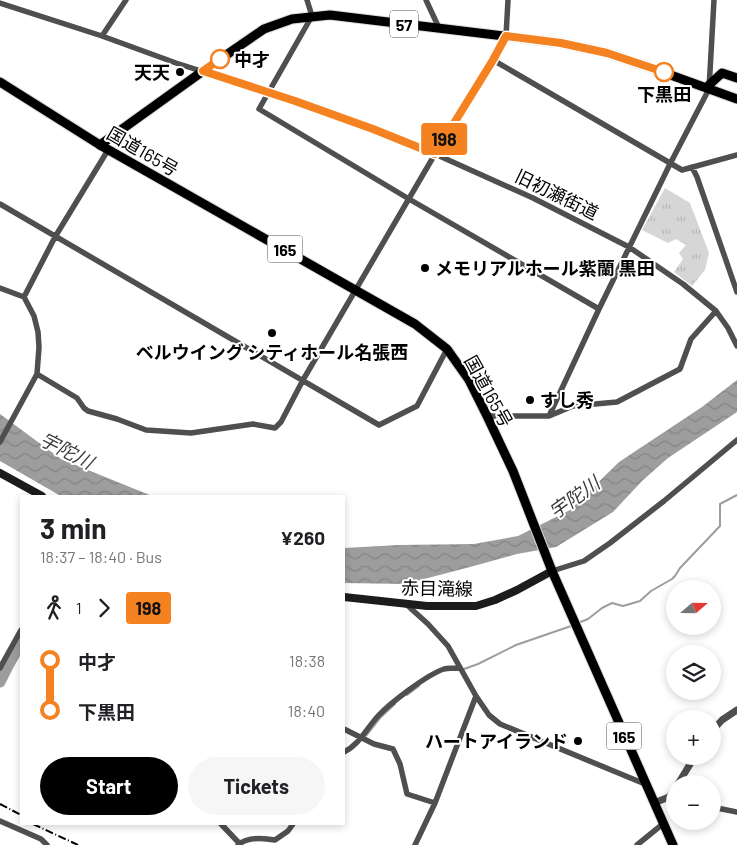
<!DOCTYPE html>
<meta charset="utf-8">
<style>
:root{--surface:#fff;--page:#f6f6f6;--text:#202124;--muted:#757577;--accent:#000}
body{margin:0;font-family:Barlow,"Noto Sans JP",sans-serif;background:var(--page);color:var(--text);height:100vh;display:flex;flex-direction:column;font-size:19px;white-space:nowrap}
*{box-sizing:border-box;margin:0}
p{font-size:16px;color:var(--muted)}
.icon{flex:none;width:28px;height:28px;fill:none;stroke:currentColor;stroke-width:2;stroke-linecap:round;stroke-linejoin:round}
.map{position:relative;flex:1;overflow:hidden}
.drawer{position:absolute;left:20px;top:495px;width:325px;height:330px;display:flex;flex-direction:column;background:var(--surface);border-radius:0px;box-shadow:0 2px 8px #0003}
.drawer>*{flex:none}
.badge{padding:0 10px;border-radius:4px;font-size:18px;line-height:32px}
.needle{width:32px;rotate:70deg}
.controls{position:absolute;left:666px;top:580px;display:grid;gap:10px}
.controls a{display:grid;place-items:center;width:55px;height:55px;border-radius:50%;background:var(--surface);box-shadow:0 2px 8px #0003;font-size:25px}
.map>.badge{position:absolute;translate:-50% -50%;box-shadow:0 0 0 2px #fff}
.legs{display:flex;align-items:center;gap:8px;height:55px;padding:0 20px;font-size:16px}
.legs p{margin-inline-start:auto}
.overview{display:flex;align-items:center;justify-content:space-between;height:85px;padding:0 20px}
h1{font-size:28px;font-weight:700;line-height:38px}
.button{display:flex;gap:10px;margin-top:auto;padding:10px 20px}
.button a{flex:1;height:58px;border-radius:30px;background:var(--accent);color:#fff;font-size:20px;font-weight:700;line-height:58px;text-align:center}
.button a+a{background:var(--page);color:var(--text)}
ul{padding:0 20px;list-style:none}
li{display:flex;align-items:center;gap:18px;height:50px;font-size:19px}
li i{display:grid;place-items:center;width:8px;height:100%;margin:0 6px;background:currentColor}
li i::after{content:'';width:12px;height:12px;margin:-6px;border:4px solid;border-radius:50%;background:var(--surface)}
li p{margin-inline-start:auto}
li:first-child i{background:linear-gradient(#0000 50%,currentColor 0)}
li:last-child i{background:linear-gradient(currentColor 50%,#0000 0)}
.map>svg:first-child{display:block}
.grass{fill:url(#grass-tufts)}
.water{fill:url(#water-waves)}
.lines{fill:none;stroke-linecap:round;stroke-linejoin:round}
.stream{stroke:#9d9d9d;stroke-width:2}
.river{stroke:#9d9d9d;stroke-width:11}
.primary-casing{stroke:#dbdbdb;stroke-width:11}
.trunk-casing{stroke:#dbdbdb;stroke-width:11}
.minor{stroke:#4f4f4f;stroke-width:5.5}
.tertiary{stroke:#4f4f4f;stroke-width:7}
.secondary{stroke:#1c1c1c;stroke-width:8}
.primary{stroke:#000;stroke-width:9}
.trunk{stroke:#000;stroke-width:9}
.rail{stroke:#000;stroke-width:2;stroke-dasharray:8 2.5 1 2.5;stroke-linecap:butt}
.line-1-casing{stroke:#fff;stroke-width:11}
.line-1{stroke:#f58220;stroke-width:8}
.stop-1-dot{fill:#fff;stroke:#f58220;stroke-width:2.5}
.poi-dot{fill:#000;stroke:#fff;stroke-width:2}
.labels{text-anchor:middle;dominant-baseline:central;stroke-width:4;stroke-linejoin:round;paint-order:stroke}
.shield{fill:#fff;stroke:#4c4c4c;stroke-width:1}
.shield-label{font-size:16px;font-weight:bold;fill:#000}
.stop-label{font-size:18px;font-weight:bold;fill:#000;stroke:#fff;text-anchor:start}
.poi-label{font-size:18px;font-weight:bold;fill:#000;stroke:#fff;text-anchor:end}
.street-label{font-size:18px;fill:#000;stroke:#fff}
.water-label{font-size:19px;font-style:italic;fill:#3e3e3e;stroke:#fff}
</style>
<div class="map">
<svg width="737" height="845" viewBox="0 0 737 845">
<defs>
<pattern id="grass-tufts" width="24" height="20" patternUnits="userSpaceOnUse" patternTransform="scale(1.25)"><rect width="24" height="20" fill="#d6d6d6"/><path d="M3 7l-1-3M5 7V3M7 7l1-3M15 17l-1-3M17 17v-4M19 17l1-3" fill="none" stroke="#b6b6b6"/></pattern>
<pattern id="water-waves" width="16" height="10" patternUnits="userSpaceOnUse" patternTransform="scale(1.25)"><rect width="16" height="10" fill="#9d9d9d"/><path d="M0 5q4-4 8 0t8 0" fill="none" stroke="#858585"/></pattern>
</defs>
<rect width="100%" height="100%" fill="#fff"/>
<!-- grass -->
<path class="grass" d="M665 188 690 203 709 253 705 270 692 286 674 272 683 259 679 253 686 245 676 239 668 243 642 230Z"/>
<!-- water -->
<path class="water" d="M737 380V412L668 458 642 481 613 512 556 547 517 554 470 567 405 584 344 583V548L399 545 474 544 518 536 570 510 619 462 702 407Z
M0 414 61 459 152 496H61L59 495 0 461Z"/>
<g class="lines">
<!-- stream -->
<path class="stream" d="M578 623 588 619 602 608 612 603 623 606 640 601 651 591 672 579 675 576 680 568 720 526V504L737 495
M464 669 478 664 516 645 574 625
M407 695 419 686
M366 736 381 717 395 704"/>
<!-- river -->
<path class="river" d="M0 682 8 666 21 643"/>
<!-- primary casing -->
<g class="primary-casing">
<path id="primary" d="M709 85 722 73 737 78
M100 145 203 71 264 29 292 19 330 15 561 43 607 53 654 69 737 99"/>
</g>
<!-- trunk casing -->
<g class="trunk-casing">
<path id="trunk" d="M0 82 100 145 415 324 447 349 469 380 487 416 513 471 552 571 673 845"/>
</g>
<!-- minor -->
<path class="minor" d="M307 0 312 16 259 109 409 199 599 309
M426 0 439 28
M0 3 102 36 176 63 295 101 373 129 435 154 533 198 629 247 683 284 716 311 728 328 737 346
M102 36 126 0
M493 60 682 170 737 155
M692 167 697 177 737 292
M0 204 379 425 417 406 447 349
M0 288 24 297 34 316 38 332 39 347 37 374 0 442
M24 297 55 237 108 150
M37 374 77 398 84 408 88 411 117 419 146 430 191 433 253 424 275 428 281 422 303 380 435 154 493 60 506 36 508 0
M487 416H549L573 406 617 402 680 369 691 339 716 311
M549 416 599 309 670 164 709 89 714 0
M552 571 584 561 610 543 664 501 737 440
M407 605 428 624 448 646 476 696 489 715 500 724 645 784
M0 668 21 630
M344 729 374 744 393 749 400 764 407 794 435 803
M344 752C359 745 367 728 378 716 390 703 428 674 444 669 449 668 455 668 459 668
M712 807 737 812
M0 821 41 839 47 845
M221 824 239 843
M238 845C247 837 264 838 275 840L288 831 293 824
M415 845 435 803 476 696
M637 845 664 823"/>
<!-- tertiary -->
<path class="tertiary" d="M712 731 722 720 737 710
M678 784 695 756
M654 803 669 797 675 788"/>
<!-- secondary -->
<path class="secondary" d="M0 473 42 496
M344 597 427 606H476L495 600 517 590 552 571"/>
<!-- primary -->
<use href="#primary" class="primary"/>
<!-- trunk -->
<use href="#trunk" class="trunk"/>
<!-- rail -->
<path class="rail" d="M0 804 21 815
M33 824 78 845"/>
</g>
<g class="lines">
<!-- line-1 casing -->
<g class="line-1-casing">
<path id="line-1" d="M220 59 203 71 295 101 373 129 435 154 493 60 506 36 561 43 607 53 664 72"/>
</g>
<!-- line-1 -->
<use href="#line-1" class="line-1"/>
</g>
<!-- markers -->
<g class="stop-1-dot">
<circle cx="220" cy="59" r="9"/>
<circle cx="664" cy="72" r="9"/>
</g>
<g class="poi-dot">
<circle cx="180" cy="72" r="5"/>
<circle cx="425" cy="268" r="5"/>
<circle cx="272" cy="333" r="5"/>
<circle cx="530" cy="400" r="5"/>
<circle cx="578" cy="741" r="5"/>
</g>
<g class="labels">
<!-- shield labels -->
<g class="shield">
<rect x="390" y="10.5" width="28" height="27" rx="4"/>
<rect x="267.5" y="235.5" width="35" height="27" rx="4"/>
<rect x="606.5" y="722.5" width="35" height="27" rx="4"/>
</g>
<g class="shield-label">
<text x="404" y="24">57</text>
<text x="285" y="249">165</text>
<text x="624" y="736">165</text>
</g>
<!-- stop labels -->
<g class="stop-label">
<text x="234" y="59">中才</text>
<text x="664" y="94" text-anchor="middle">下黒田</text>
</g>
<!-- poi labels -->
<g class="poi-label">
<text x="170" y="72">天天</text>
<text x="435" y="268" text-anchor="start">メモリアルホール紫蘭 黒田</text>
<text x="272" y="352" text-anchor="middle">ベルウイング シティホール名張西</text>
<text x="540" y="400" text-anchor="start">すし秀</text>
<text x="568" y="741">ハートアイランド</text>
</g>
<!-- street labels -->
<g class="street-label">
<text transform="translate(143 151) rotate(30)">国道165号</text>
<text transform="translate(557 194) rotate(26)">旧初瀬街道</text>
<text transform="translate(489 391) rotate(61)">国道165号</text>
<text transform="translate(437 588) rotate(1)">赤目滝線</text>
</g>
<!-- water labels -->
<g class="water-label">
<text transform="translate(67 450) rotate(27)">宇陀川</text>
<text transform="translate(574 497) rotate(-36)">宇陀川</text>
</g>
</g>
</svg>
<div class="controls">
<a><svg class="needle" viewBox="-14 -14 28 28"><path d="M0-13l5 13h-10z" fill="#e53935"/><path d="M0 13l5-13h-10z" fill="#757577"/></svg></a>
<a><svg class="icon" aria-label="layers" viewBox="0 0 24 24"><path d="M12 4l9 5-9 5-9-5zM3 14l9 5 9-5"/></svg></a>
<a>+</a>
<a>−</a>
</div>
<b class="badge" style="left:444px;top:139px;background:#f58220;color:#111">198</b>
<section class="drawer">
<div class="overview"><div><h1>3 min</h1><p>18:37 – 18:40 · Bus</p></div><b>¥260</b></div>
<div class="legs"><svg class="icon" aria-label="walk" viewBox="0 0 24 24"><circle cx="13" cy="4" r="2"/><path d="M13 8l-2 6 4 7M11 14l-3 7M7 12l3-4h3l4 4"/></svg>1<svg class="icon" aria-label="forward" viewBox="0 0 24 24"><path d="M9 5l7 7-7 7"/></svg><b class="badge" style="background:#f58220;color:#111">198</b></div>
<ul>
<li><i style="color:#f58220"></i><b>中才</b><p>18:38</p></li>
<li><i style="color:#f58220"></i><b>下黒田</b><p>18:40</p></li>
</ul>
<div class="button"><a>Start</a><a>Tickets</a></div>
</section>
</div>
